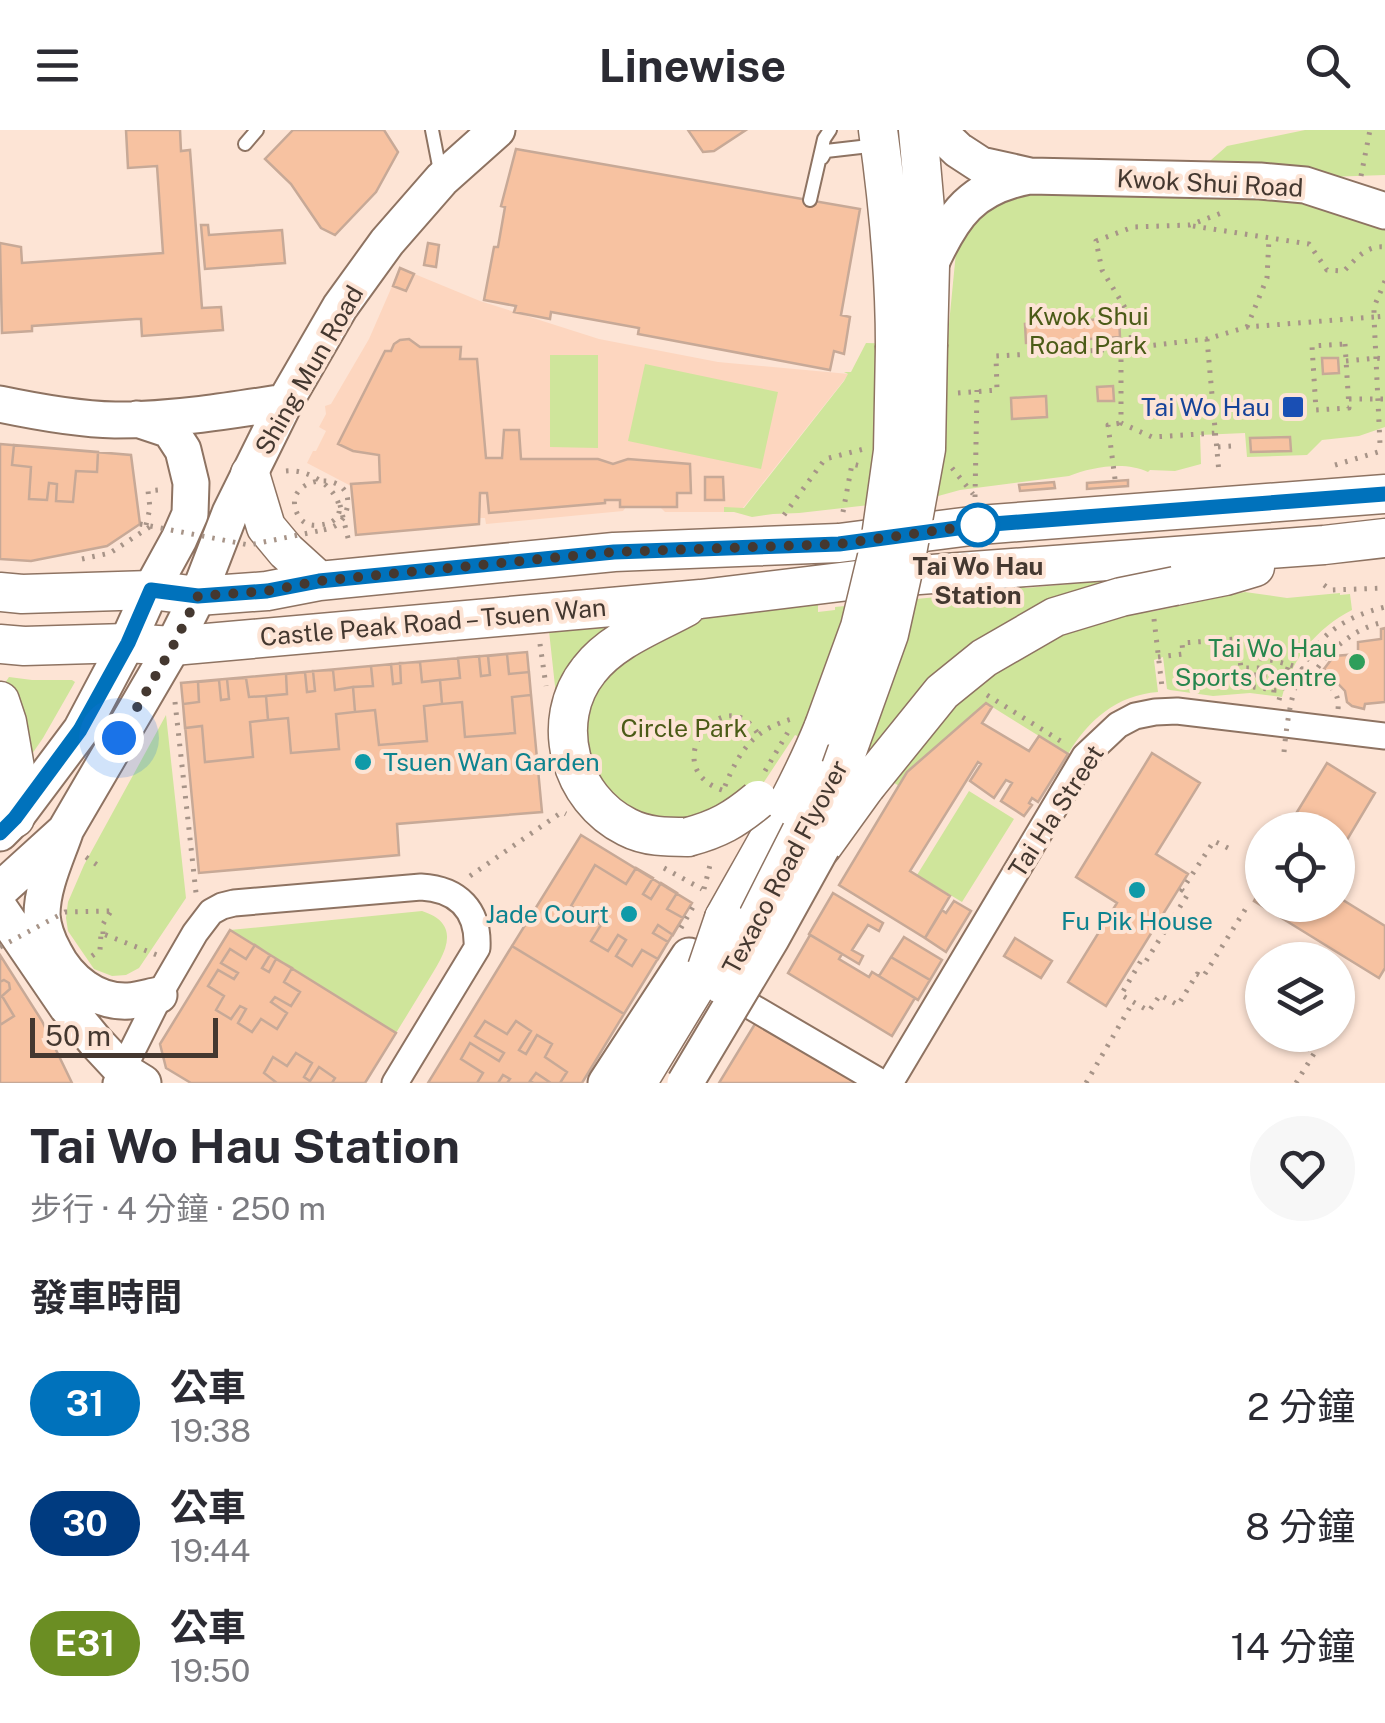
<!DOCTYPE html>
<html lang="zh-TW">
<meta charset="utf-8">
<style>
:root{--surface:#fff;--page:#f7f7f7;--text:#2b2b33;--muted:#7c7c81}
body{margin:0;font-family:"Public Sans","Noto Sans TC",sans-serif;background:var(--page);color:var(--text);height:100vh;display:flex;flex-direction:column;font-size:38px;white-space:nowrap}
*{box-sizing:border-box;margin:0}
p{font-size:32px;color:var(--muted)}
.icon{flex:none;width:55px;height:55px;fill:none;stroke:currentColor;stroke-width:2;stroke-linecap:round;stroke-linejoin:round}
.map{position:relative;height:953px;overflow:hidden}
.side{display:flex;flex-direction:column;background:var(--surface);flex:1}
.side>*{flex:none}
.badge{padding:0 20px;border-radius:32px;font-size:35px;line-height:65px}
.tools{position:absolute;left:1245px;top:682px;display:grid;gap:20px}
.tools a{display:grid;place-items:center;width:110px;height:110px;border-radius:50%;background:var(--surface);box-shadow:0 2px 8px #0004;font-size:50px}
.scale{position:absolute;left:30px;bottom:25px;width:188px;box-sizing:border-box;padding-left:10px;border:5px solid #443830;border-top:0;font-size:28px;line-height:35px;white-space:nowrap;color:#443830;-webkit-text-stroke:8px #fde4d5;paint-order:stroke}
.you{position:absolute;width:50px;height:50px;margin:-25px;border:8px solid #fff;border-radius:50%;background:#1a73e8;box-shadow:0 0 0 15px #1a73e833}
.map>.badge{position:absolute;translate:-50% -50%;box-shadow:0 0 0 5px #fff}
h2{padding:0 30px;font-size:38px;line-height:90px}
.round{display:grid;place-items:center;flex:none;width:105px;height:105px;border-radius:52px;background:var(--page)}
.headline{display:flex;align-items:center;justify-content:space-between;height:170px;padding:0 30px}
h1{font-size:48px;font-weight:700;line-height:75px}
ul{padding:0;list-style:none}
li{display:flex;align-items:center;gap:30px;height:120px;padding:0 30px}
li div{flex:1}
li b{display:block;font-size:38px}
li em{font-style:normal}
li .badge{min-width:110px;font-weight:700;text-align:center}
header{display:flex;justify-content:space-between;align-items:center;height:130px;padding:0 30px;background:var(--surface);font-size:45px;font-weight:700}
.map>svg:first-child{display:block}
.built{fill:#fdd6bf}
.green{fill:#cfe59b}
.building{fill:#f7c2a1;stroke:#c7a997;stroke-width:2.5}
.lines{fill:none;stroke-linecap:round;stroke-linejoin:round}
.lane-casing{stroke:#8e7362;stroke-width:16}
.street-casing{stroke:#8e7362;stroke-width:29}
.secondary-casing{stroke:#8e7362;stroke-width:39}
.primary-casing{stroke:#8e7362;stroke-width:41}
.path{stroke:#a79488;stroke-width:5;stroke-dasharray:2.5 8;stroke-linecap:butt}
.lane{stroke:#fff;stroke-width:12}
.street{stroke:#fff;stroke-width:25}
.secondary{stroke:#fff;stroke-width:35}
.primary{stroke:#fff;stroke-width:38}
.secondary-bridge-casing{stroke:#8e7362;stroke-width:39;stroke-linecap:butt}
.primary-bridge-casing{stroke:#8e7362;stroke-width:41;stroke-linecap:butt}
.path-bridge{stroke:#a79488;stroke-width:5;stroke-dasharray:2.5 8;stroke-linecap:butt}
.secondary-bridge{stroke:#fff;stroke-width:35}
.primary-bridge{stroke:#fff;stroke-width:38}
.line-casing{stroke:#fff;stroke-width:22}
.line{stroke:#0072bc;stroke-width:15}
.walk{stroke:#443830;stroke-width:10;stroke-dasharray:0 18}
.transit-dot{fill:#1a4fb4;stroke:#fde4d5;stroke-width:4}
.stop-dot{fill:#fff;stroke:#0072bc;stroke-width:5}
.leisure-dot{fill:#2e9e5b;stroke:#fde4d5;stroke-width:4}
.culture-dot{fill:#0f9aa8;stroke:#fde4d5;stroke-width:4}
.labels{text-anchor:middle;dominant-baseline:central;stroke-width:8;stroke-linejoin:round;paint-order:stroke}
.street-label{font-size:25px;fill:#443830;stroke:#fde4d5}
.park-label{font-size:25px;fill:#4b5b17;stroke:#fde4d5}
.transit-label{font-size:25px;fill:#164399;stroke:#fde4d5;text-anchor:end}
.stop-label{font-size:25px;font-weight:bold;fill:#443830;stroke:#fde4d5}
.leisure-label{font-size:25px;fill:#27864d;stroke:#fde4d5;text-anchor:end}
.culture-label{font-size:25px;fill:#0d838f;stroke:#fde4d5;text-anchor:start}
</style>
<header><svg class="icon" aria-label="menu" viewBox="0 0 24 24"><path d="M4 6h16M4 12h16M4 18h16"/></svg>Linewise<svg class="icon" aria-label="search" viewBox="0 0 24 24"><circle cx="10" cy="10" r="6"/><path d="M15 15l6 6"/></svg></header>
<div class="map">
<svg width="1385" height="953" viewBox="0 0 1385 953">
<rect width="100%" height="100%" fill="#fde4d5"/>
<!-- built -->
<path class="built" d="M400 138 480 171 599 209 718 232 849 244 743 378H724V382H665L660 377H626L623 381 486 394 485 388H480L479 394 356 405 351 356 307 333 313 321H316L326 301 319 297 326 284 325 276 331 274 369 209Z"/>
<!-- green -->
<path class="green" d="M1305 0H1385V45L1328 47 1203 37 1227 16Z
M1014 61 1385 70V297L1359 306 1322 310 1307 325 1247 327 1245 303 1200 305 1201 334 1175 341 1150 340 1148 342C1125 331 1092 337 1069 346L960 360 931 368 799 383 773 384 752 387 734 382H724V377L744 378 844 251 848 244 844 242H851L866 213 947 215 956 122 966 97Z
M550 225H598V318L550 317Z
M645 234 778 262 761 339 628 311Z
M966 428 1026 458 1146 447 1150 482 1245 462 1287 468 1340 463V465L1350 464 1352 480C1317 498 1292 528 1282 567L1250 563 1213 566 1170 560 1167 559 1163 527 1154 530 1158 562C1117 565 1088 590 1068 624L986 573 899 656 865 634 795 605 764 652 747 668 703 689 647 687 615 668 598 647 588 616V581L591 569 609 540 712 470 818 461V482L835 480V477L947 466Z
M638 493 559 593 549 501Z
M9 547 32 550H72L75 552 43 608 32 624 5 553Z
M166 585 186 768 139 838 126 845 112 846 94 839 68 801 66 788 68 772 84 735Z
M969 661 1014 689 962 772 917 745Z
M422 781C466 795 442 828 426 854 416 870 406 887 396 903L230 800Z"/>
<!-- building -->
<path class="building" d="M126 0H180L181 21 190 20 202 178 221 177 223 200 142 206 141 189H136L32 196V201L2 203 0 113 21 117 22 133 163 123 157 36 128 38Z
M293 0H384L398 22 376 62 335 105 321 98 291 54 265 29Z
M688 0H746L714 21 703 22Z
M516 19 860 79 841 185 850 187 844 224 834 221 830 240 638 204 639 198 551 182 550 189 514 182 516 176 484 170 494 117H498L505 77 501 76Z
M201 95H208L209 105 282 100 285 133 205 139Z
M428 113 439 115 436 137 424 135Z
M400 138 414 144 406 161 393 156Z
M1119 188 1120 207 1026 213 1025 194Z
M409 209 420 217H461L460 229H477L486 328H502L504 300H519L521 329H598L613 334 628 329 690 334 691 363H677V377H620V370H605V373L489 383 487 363H480L479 394 356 405 351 354 380 352 379 325 353 321 338 314 385 221H391L394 214 400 210Z
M1322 228H1338L1339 243 1323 244Z
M1113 256 1114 271H1098L1097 257Z
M1046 266 1047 287 1012 289 1011 268Z
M1290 307 1291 321 1251 322 1250 308Z
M0 314 131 325 140 394 107 416 31 431 0 429Z
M14 315 98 322 97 342 76 341 73 372 56 371 57 354 49 353 47 370 29 369 31 337 12 335Z
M705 347H723L724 370H705Z
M1128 350V356L1087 359V353Z
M1054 352 1055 358 1020 361 1019 355Z
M1385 498V572L1365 574 1364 579 1352 576 1347 572 1345 561 1324 539 1334 526 1358 524V512L1381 509V499Z
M1247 516a8 8 0 1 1 16 0a8 8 0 1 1-16 0Z
M527 522 542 682 397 694 399 725 199 743 181 553Z
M507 524 509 544 529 542 531 565 512 567 515 603 465 607 462 572 442 574 440 550 460 548 458 528 479 526 481 546 490 545 488 526Z
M420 532 422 552 440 550 442 574 424 576 427 611 379 615 375 580 355 582 353 557 373 556 371 536 391 534 393 554 401 553 400 533Z
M333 540 335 560 353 557 355 582 336 584 339 619 291 623 288 588 268 590 266 566 287 564 286 544 305 542 307 562 315 561 313 541Z
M246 548 249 567 266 566 268 590 250 592 253 627 205 632 202 596 185 598 183 574 199 572 198 552 219 550 221 570 229 569 227 549Z
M986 573 992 577 982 593 1029 621 1039 606 1068 624 1038 672 1032 668 1029 673 1032 675 1024 686 1001 671 1012 653 1006 650 994 668 970 651 981 634 978 632 910 741 950 766 925 808 839 755 907 642Z
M1152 623 1200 653 1156 724 1188 744 1106 876 1068 852 1117 773 1076 747Z
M1327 633 1375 663 1338 725V700H1286Z
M581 705 692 773 624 884 512 816Z
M595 735 626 754 636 738 653 748 643 764 651 769 661 753 677 763 667 779 683 788 673 805 658 795 653 803 668 812 658 829 642 820 632 836 616 826 626 810 618 805 608 821 591 811 601 795 571 776Z
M1262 757V775H1338V767L1385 796V838L1379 848 1254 771Z
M833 763 883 793 879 801 868 795 852 820 863 826 859 834 809 804Z
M954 771 971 781 946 822 925 808 942 780 946 783Z
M230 800 396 903 365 953H191L166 938 160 914Z
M810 805 842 824 839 829 869 847 872 842 915 868 892 906 788 843Z
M904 807 942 830 930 850 891 827Z
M1015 808 1052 831 1041 848 1004 826Z
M255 815 270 825 262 838 269 842 276 829 292 838 284 852 300 862 291 876 275 867 271 872 287 883 277 899 261 889 252 902 238 893 246 879 240 876 231 889 216 880 224 866 208 856 218 840 234 849 238 843 221 833 230 819 246 829Z
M512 816 624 884 582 953H428Z
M0 825 42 891 72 953H0Z
M0 825 42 891 72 953H0Z
M891 827 930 850 918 870 879 846Z
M4 850 9 853 10 859 2 866 14 886 0 895V852Z
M758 889 864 953H719Z
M485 891 507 904 516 891 531 901 519 920 526 924 537 905 552 914 545 927 567 942 560 953H551L536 943 530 951 534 953H507L510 949 503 945 498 953H477L483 943 461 929 470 913 499 931 504 923 475 906Z
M296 923 312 933 304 947 310 951 319 937 335 948 332 953H277L264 943 273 927 287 936Z"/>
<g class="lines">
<!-- lane casing -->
<g class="lane-casing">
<path id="lane" d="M432 0 441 46
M245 14 257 0
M822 28 826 21 878 15
M810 70 824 9 830 0"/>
</g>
<!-- street casing -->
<g class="street-casing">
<path id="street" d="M752 877 882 953
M116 953 166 853 195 803 211 782 222 776 234 773 421 757C458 759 479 780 477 818L395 953
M890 953 1085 626 1118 595 1135 586 1155 582 1177 581 1385 606"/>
</g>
<!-- secondary casing -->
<g class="secondary-casing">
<path id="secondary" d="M937 0 958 20 981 35 1030 46 1260 51 1305 55 1385 81
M930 135C953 84 972 57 1029 46
M0 274C38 282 77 289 115 290 173 290 229 281 285 272
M65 702C56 728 42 757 42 785 43 798 48 811 54 822 68 850 96 873 129 871 139 870 149 867 159 865
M0 703 15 688 81 600 127 513 151 460 179 409 190 384 191 353 183 320 170 300 137 289
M0 760 65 701 173 516 198 466 230 383 285 272 340 177 387 112 442 49 497 0
M0 779 67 877 95 911 122 940 143 953
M606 953 689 826"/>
</g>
<!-- primary casing -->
<g class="primary-casing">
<path id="primary" d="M878 0C888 71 895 144 895 216
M918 0 930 135 928 214
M250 344 266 397 286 421 319 451
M1175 456 1225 446 1255 437
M0 462 22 464 151 460 198 466 267 461 319 451 614 422 839 413 979 395 1385 364
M686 477C653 495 612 510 589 540 548 591 570 669 627 697 646 707 667 707 688 707
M0 514 24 516 127 513 173 516 701 469 865 449 1324 415 1385 408
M0 571 7 592 18 655 15 688
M801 702 841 638
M822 717 866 656
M724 788C759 725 797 663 824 596
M637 953 707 838"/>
</g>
<!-- path -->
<path class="path" d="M1361 46 1370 0
M1193 96 1309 114 1327 140 1344 141C1356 129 1366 115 1385 117
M1385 151 1374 177V187L1385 186
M1247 197 1267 148 1269 108
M1207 209 1219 343
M1345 214 1349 278 1316 280 1312 216Z
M1132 218 1130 186 1102 140 1096 111 1133 97 1190 95 1224 82
M1121 219V293L1152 307 1217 303
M1346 231 1376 228 1385 229
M958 263 997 260 996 226 1121 219 1207 209 1247 197 1374 187 1380 314 1385 313
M1349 269H1385
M1218 317 1232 316
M1335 335 1385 320
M952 338 973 364
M286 341C326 337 364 391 319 395 311 396 304 394 299 387 274 345 361 335 346 382 342 394 333 398 323 400
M1115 349 1108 295 1121 293
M975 367 977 260
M340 375 349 412
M843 382 852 334 861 336
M784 385 825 329 864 319
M146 395 150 378 148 361 158 360
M82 429 110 423 151 396
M1324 455 1331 460 1385 458
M1154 489 1162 557
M540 514 546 556
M1158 527 1183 524 1182 513 1237 509 1241 538H1274V545H1233V554L1274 560 1273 570
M1239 527C1266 527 1289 534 1314 543
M987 565 1067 615
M1279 570 1289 534
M175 572 196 763
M1338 579C1340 560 1327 554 1314 543 1330 519 1356 497 1385 492
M725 656C740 619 755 598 796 588
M1228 718 1214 711 1182 760 1188 764 1146 831 1142 829 1121 865 1149 881 1160 865 1178 875 1197 844 1203 847 1248 775
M86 727 100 737
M664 738 702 759
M470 746 562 682 566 684
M704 759 711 731
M681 798 693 777
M103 804V794L111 781
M92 826 100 820 101 803 157 825
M1323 830 1327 823
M1086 953 1133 872
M1296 953 1315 922 1299 913 1303 905"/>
<!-- lane -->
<use href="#lane" class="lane"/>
<!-- street -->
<use href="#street" class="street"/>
<!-- secondary -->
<use href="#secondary" class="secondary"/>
<!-- primary -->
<use href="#primary" class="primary"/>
<!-- secondary-bridge casing -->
<g class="secondary-bridge-casing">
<path id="secondary-bridge" d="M685 953 771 809 822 717"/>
</g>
<!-- primary-bridge casing -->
<g class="primary-bridge-casing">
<path id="primary-bridge" d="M824 596 860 497 880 414 893 321 895 216
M841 638 889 504 907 423 926 319 928 214
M866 656 942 562 984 528 1055 487 1121 467 1175 456
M688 707C718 699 734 690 758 670
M707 838 724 788
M721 854 751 801 801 702"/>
</g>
<!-- path-bridge -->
<path class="path-bridge" d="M140 394 249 415 323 400
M1284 622C1291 549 1305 496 1385 477
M765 641 788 602
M722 660C655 637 725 548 758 604
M0 817 65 782 111 781"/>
<!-- secondary-bridge -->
<use href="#secondary-bridge" class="secondary-bridge"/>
<!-- primary-bridge -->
<use href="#primary-bridge" class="primary-bridge"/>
</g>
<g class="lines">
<!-- line casing -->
<g class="line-casing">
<path id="line" d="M0 703 15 688 80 600 128 513 151 460 198 466 267 461 319 451 614 422 839 414 980 395 1385 364"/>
</g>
<!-- line -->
<use href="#line" class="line"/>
<!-- walk -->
<path class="walk" d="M119 608 173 516 198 466 267 461 319 451 551 428 614 422 839 414 978 395"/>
</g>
<!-- markers -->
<rect class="transit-dot" x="1281" y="265" width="24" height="24" rx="5"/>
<circle class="stop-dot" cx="978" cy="395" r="20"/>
<circle class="leisure-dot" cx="1357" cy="532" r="10"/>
<g class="culture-dot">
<circle cx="363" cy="632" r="10"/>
<circle cx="1137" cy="760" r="10"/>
<circle cx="629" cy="784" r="10"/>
</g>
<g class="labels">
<!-- street labels -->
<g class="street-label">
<text transform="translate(1210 53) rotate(3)">Kwok Shui Road</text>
<text transform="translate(309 240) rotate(-60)">Shing Mun Road</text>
<text transform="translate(433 492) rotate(-5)">Castle Peak Road – Tsuen Wan</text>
<text transform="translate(1056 681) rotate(-57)">Tai Ha Street</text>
<text transform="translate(785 737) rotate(-62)">Texaco Road Flyover</text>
</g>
<!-- park labels -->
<g class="park-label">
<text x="1088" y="186">Kwok Shui<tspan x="1088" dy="29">Road Park</tspan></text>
<text x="684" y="598">Circle Park</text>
</g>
<!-- transit labels -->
<g class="transit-label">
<text x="1270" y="277">Tai Wo Hau</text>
</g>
<!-- stop labels -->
<g class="stop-label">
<text x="978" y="436">Tai Wo Hau<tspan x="978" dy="29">Station</tspan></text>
</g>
<!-- leisure labels -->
<g class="leisure-label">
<text x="1337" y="518">Tai Wo Hau<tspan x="1337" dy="29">Sports Centre</tspan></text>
</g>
<!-- culture labels -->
<g class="culture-label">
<text x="383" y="632">Tsuen Wan Garden</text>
<text x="609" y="784" text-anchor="end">Jade Court</text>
<text x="1137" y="791" text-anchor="middle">Fu Pik House</text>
</g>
</g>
</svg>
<div class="tools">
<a><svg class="icon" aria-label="locate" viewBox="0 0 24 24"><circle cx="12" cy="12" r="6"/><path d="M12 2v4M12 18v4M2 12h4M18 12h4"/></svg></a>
<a><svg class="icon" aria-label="layers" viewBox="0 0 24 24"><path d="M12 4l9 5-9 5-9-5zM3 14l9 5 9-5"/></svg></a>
</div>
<div class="scale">50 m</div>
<div class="you" style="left:119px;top:608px"></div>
</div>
<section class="side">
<div class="headline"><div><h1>Tai Wo Hau Station</h1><p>步行 · 4 分鐘 · 250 m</p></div><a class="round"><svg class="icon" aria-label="heart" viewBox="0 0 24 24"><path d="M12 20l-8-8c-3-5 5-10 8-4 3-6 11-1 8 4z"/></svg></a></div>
<h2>發車時間</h2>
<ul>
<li><span class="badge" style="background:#0072bc;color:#fff">31</span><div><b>公車</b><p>19:38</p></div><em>2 分鐘</em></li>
<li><span class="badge" style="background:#003b80;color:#fff">30</span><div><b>公車</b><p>19:44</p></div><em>8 分鐘</em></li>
<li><span class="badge" style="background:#6b8e23;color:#fff">E31</span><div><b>公車</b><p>19:50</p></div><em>14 分鐘</em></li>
</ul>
</section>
